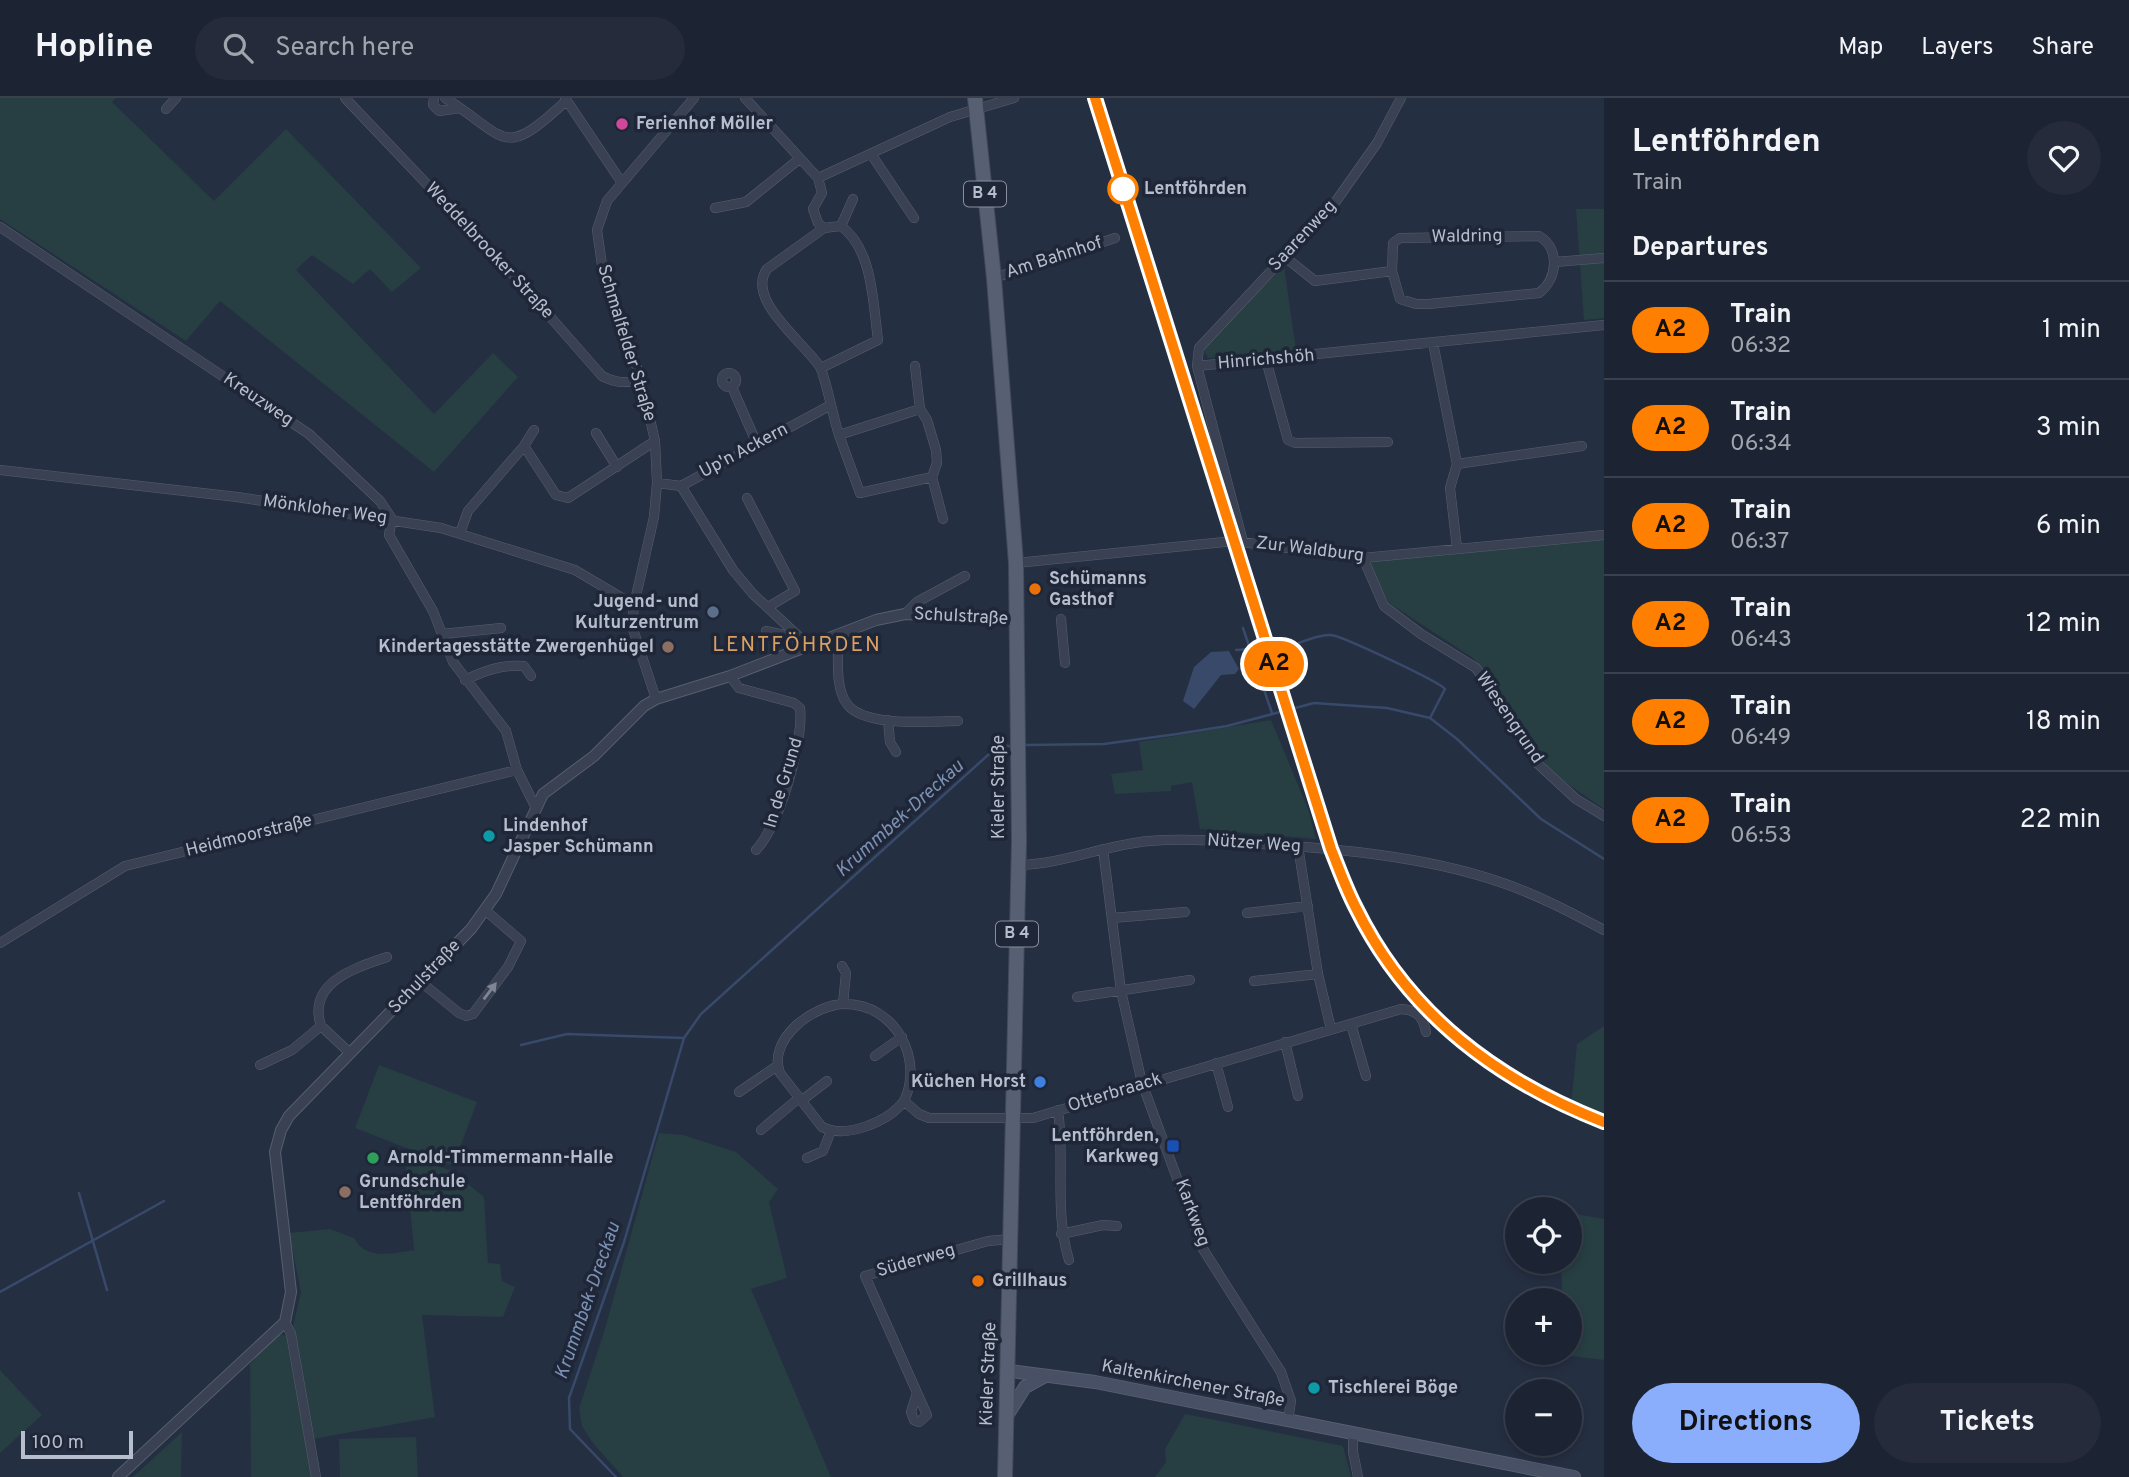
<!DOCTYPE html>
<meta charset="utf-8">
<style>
:root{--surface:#1c2332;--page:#252b3a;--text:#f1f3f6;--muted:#a0a4ac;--line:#3a404d;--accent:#8aaefc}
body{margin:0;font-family:Overpass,sans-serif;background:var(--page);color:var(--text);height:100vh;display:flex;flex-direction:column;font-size:26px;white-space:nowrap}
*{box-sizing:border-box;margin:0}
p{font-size:23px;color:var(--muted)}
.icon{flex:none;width:38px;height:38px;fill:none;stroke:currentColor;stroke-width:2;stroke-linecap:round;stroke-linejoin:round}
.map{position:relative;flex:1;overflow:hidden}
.side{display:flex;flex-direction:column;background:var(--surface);width:525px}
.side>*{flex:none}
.badge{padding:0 14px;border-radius:23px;font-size:24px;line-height:46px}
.tools{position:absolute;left:1505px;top:1099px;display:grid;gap:14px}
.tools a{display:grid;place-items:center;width:77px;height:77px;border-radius:50%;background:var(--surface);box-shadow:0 4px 10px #0003,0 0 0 2px var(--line);font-size:35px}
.scale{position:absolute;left:21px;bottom:18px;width:112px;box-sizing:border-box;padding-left:7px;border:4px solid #b6bdcc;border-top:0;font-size:19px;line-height:24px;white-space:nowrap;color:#b6bdcc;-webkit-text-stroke:5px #1e2637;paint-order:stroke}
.map>.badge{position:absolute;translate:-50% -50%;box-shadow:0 0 0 4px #fff}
h2{padding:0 28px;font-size:26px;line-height:63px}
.round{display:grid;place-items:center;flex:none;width:74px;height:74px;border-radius:37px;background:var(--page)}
.head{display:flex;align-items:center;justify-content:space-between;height:119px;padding:0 28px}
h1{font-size:33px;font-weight:700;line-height:52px}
.action{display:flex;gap:14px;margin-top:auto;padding:14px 28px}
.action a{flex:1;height:80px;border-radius:42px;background:var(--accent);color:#111;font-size:28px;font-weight:700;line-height:80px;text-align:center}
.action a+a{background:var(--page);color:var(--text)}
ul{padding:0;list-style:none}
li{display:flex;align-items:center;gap:21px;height:98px;padding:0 28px;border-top:2px solid var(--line)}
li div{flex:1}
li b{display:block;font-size:26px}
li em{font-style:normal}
li .badge{min-width:77px;font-weight:700;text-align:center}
header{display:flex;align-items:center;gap:42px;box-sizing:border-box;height:98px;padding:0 35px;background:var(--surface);border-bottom:2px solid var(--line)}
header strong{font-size:33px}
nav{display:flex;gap:38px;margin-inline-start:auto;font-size:24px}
.search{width:490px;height:63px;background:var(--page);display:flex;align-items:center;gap:18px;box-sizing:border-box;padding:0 24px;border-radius:38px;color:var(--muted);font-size:26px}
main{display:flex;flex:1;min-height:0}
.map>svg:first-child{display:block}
.green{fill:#273e43}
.water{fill:#38496a}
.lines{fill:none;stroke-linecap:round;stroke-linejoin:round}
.stream{stroke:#38496a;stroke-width:2.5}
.minor-casing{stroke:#575f6f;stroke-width:10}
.tertiary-casing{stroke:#575f6f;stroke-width:12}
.secondary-casing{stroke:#575f6f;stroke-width:14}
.primary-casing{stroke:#434a5b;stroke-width:16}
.minor{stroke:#394152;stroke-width:9}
.tertiary{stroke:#394152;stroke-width:10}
.secondary{stroke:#475065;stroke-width:12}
.primary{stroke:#576072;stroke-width:14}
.rail-casing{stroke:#5b6579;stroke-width:5}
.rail{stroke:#1e2637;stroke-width:2.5;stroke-dasharray:8;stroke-linecap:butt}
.oneway{fill:#7e8595}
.line-casing{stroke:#fff;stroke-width:16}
.line{stroke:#ff8000;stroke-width:10}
.hotel-dot{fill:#d1479c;stroke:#1e2637;stroke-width:2.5}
.stop-dot{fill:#fff;stroke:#ff8000;stroke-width:3.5}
.food-dot{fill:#e8710a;stroke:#1e2637;stroke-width:2.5}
.service-dot{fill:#5c6f8a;stroke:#1e2637;stroke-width:2.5}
.education-dot{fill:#8d6e63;stroke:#1e2637;stroke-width:2.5}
.culture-dot{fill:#0f9aa8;stroke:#1e2637;stroke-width:2.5}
.shop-dot{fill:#3f7fe0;stroke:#1e2637;stroke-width:2.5}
.transit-dot{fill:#1a4fb4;stroke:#1e2637;stroke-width:2.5}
.leisure-dot{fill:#2e9e5b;stroke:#1e2637;stroke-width:2.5}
.labels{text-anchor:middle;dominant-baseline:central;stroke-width:7;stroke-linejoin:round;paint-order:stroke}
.shield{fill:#1e2637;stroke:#88909f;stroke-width:2}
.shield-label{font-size:16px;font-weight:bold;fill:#b6bdcc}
.poi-label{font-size:18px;font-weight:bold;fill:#b6bdcc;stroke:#1e2637;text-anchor:start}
.stop-label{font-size:18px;font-weight:bold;fill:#b6bdcc;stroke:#1e2637;text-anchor:start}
.street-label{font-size:18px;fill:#b6bdcc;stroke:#1e2637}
.water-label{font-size:19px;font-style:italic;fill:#7c90b4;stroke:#1e2637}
.quarter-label{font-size:21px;letter-spacing:2px;fill:#da9f62;stroke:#1e2637}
</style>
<header>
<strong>Hopline</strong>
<div class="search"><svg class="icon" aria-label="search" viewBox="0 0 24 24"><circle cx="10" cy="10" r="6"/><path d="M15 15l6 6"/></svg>Search here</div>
<nav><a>Map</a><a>Layers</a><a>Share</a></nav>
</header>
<main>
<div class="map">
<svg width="1604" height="1379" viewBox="0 0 1604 1379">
<rect width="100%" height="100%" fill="#252f42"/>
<!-- green -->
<path class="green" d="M0 0H116L112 4 214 103 286 31 421 170 392 194 370 171 353 186 312 157 296 172 434 316 493 255 518 279 434 374 220 203 186 243 0 121Z
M1576 111H1604V220L1584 222Z
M1284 168 1296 252 1208 260 1202 248Z
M1604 441V711L1552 675 1473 560 1389 505 1368 464 1506 447Z
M1271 622 1308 711 1316 741 1200 731 1192 684 1171 688V693L1115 696 1111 676 1143 672 1139 644Z
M1604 928V1018L1571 1007 1577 946Z
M379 967 477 1004 453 1068 355 1030Z
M659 1035 683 1037 736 1054 778 1091 769 1104 787 1180 751 1191 831 1379H623L592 1344 582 1328 579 1310 605 1231Z
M410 1058 452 1073 484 1099 488 1165 500 1166 502 1183 515 1189 503 1219 422 1217 435 1319 313 1341 292 1233 301 1194 289 1135 330 1131 354 1140C366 1163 392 1155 414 1152L409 1098 400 1089Z
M1570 1115 1604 1121V1262L1571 1258 1564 1255H1570V1202H1555L1562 1190 1561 1164H1570Z
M277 1236 288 1238 311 1379H251L250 1266Z
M0 1272 42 1317 0 1355Z
M1185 1316 1343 1348 1351 1379H1155L1166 1364 1165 1351Z
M182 1334 181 1379H133Z
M416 1339 418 1379H340L339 1341Z"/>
<!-- water -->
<path class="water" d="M1229 553 1239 571 1235 576 1221 577 1194 611 1183 603 1194 569 1211 554Z"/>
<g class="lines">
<!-- stream -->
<path class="stream" d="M1288 549C1300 545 1318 536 1331 537 1342 538 1438 583 1445 591L1430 620
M1236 552 1250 551 1243 530 1272 615
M1024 647 1104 646 1177 636 1227 628 1314 605 1387 610 1430 620 1457 641 1541 721 1604 761
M521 947 567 936 684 940
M79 1095 107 1192
M0 1194 164 1103
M616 1379 570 1331 569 1300 624 1144 684 940 701 916 988 657 1002 648H1014"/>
<!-- minor casing -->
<g class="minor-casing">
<path id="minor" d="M345 0 517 181 602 278C616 285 625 286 641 281
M434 0 433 7 439 13 460 10
M445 0C509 40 501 63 566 3
M565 0 622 85
M745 0 818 80 950 19 1014 0
M166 11 176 0
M871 56 914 120
M818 80 822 95 813 111 818 125 824 130 841 128C873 151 873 206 878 242L821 270
M715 110 746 104 798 62
M841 128 853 101
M0 129 309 336 380 403 392 421 389 437 433 513 453 564 506 633 517 672 535 708
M824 130 767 171C745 202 805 245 820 269 825 277 834 323 839 337L920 311 927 322 936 352 937 365 932 379 943 421
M1285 159 1315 183 1392 173 1393 145 1400 140 1539 138C1560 150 1558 181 1539 195L1429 206H1416L1400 201 1392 173
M1555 164 1604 160
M994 180 1115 140
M1433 245 1457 366 1450 390 1457 450
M1266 262 1288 342 1295 345 1388 344
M915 268 920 311
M1197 268 1604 227
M722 282a7 7 0 1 1 14 0a7 7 0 1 1-14 0Z
M732 289 757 346
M596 335 617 369
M839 337 860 395 932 379
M524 348 534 332
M1457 366 1582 348
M0 372 237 399 441 430 575 472 634 507
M657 385 681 388 829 308
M681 388 733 472 753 496 809 548
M747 400 795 493 768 509
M460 435 468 413 524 348 556 397 568 400 655 343
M1243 444 1197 268 1199 250 1334 106 1377 45 1401 0
M1363 460 1384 508 1421 536 1476 570 1517 628 1537 665 1576 701 1604 718
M1016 465 1234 443 1363 460 1604 437
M905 516 917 504 965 478
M1061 521 1065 565
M766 533 802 541
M442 536 501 530
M838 536C839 556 834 589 847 606 865 630 930 623 958 623
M730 578 739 590 794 605 800 610C804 644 779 728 756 752
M465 582C484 573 502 566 524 568L531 578
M656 601 632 528 634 507 654 419 657 385 655 343 641 281 603 174 597 132 607 103 694 0
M888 622 890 644 896 654
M1298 748 1318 876 1331 931
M1103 751 1121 893 1142 985 1203 1151 1281 1274 1291 1303 1288 1322
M1019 767C1064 766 1104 747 1149 743 1186 740 1224 743 1261 746 1339 751 1422 758 1497 783 1534 795 1570 814 1604 832
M1247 815 1308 808
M1112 820 1185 814
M0 845 125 768 517 672
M842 868 846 875 843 906
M1254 883 1318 876
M421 884 459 915 466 918 473 916 508 869 521 843 485 812
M1077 899 1190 882
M1351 926 1366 978
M1285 944 1298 998
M350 955 321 928C307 884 355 870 387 859
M875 958 902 939
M1216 965 1228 1009
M260 967 292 952 321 928
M739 994 777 968
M801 1003 827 983
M904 1003C888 1024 846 1041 822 1029L780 975C767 941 814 906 845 906 896 906 924 962 904 1003L919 1016 929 1020H1033L1401 911C1417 912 1423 919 1426 934
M1058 1012C1065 1062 1054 1114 1069 1162
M761 1032 799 1000
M807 1060 823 1053 831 1033
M1061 1136 1103 1127 1117 1128
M285 1224 291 1236 316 1379
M917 1295 911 1314 914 1322 919 1324 927 1317 865 1178 988 1143 1011 1141
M1353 1336V1354L1358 1379"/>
</g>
<!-- tertiary casing -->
<g class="tertiary-casing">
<path id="tertiary" d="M118 1379 285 1224 291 1194 275 1054 281 1032 289 1018 471 831 496 796 543 696 594 658 644 608 656 601 730 578 876 522 905 516 1017 522"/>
</g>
<!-- secondary casing -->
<g class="secondary-casing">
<path id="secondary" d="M1010 1273 1095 1284 1574 1379
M1008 1316 1025 1289 1045 1278"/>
</g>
<!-- primary casing -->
<g class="primary-casing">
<path id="primary" d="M975 0 994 180 1016 465 1019 743 1005 1379"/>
</g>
<!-- minor -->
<use href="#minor" class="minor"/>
<!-- tertiary -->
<use href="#tertiary" class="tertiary"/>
<!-- secondary -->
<use href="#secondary" class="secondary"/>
<!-- primary -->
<use href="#primary" class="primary"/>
<!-- rail casing -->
<g class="rail-casing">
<path id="rail" d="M1095 0 1331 751C1391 893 1459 968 1604 1024"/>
</g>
<!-- rail -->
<use href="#rail" class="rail"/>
</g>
<!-- one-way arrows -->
<defs><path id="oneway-solid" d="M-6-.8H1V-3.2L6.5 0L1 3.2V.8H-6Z" transform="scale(1.75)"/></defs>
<use class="oneway" href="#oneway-solid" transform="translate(490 893) rotate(-53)"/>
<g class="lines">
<!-- line casing -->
<g class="line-casing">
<path id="line" d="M1095 0 1331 751C1339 771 1346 791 1356 810 1408 916 1496 982 1604 1024"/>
</g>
<!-- line -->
<use href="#line" class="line"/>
</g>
<!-- markers -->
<circle class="hotel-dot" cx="622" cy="26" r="7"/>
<circle class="stop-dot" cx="1123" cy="91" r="14"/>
<g class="food-dot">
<circle cx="1035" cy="491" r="7"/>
<circle cx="978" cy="1183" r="7"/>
</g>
<circle class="service-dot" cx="713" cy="514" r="7"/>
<g class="education-dot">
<circle cx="668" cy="549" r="7"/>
<circle cx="345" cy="1094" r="7"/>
</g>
<g class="culture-dot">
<circle cx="489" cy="738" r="7"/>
<circle cx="1314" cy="1290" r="7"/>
</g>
<circle class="shop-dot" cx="1040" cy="984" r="7"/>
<rect class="transit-dot" x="1166" y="1041" width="14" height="14" rx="3.5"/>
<circle class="leisure-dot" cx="373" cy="1060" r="7"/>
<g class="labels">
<!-- shield labels -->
<g class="shield">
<rect x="964" y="83.5" width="42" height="25" rx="5"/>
<rect x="996" y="823.5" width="42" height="25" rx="5"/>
</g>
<g class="shield-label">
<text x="985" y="96">B 4</text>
<text x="1017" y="836">B 4</text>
</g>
<!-- poi labels -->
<g class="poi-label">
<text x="636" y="26">Ferienhof Möller</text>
<text x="1049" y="481">Schümanns<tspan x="1049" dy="21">Gasthof</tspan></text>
<text x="699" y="504" text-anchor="end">Jugend- und<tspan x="699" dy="21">Kulturzentrum</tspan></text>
<text x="654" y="549" text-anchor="end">Kindertagesstätte Zwergenhügel</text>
<text x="503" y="728">Lindenhof<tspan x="503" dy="21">Jasper Schümann</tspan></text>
<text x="1026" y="984" text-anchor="end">Küchen Horst</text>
<text x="1159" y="1038" text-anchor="end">Lentföhrden,<tspan x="1159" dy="21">Karkweg</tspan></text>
<text x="387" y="1060">Arnold-Timmermann-Halle</text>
<text x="359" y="1084">Grundschule<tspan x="359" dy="21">Lentföhrden</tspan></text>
<text x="992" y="1183">Grillhaus</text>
<text x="1328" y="1290">Tischlerei Böge</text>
</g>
<!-- stop labels -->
<g class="stop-label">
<text x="1144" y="91">Lentföhrden</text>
</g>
<!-- street labels -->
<g class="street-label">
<text transform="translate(1303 138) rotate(-47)">Saarenweg</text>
<text transform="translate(1467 139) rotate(-1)">Waldring</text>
<text transform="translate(489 153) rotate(47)">Weddelbrooker Straße</text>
<text transform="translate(1054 160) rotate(-18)">Am Bahnhof</text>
<text transform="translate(626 245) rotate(73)">Schmalfelder Straße</text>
<text transform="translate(1266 262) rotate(-5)">Hinrichshöh</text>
<text transform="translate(258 302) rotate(34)">Kreuzweg</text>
<text transform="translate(744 353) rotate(-28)">Up'n Ackern</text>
<text transform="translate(325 412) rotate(8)">Mönkloher Weg</text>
<text transform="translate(1310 452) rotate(7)">Zur Waldburg</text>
<text transform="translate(961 519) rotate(3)">Schulstraße</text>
<text transform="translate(1509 620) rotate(56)">Wiesengrund</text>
<text transform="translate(784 685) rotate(-73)">In de Grund</text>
<text transform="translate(999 689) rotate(-90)">Kieler Straße</text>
<text transform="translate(249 738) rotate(-14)">Heidmoorstraße</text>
<text transform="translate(1254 746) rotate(4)">Nützer Weg</text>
<text transform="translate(425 879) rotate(-46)">Schulstraße</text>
<text transform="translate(1115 995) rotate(-17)">Otterbraack</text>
<text transform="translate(1192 1115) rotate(70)">Karkweg</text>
<text transform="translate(916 1163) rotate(-16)">Süderweg</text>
<text transform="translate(989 1276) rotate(-88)">Kieler Straße</text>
<text transform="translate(1193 1286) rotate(11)">Kaltenkirchener Straße</text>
</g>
<!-- water labels -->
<g class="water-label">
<text transform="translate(900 721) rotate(-42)">Krummbek-Dreckau</text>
<text transform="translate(588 1203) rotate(-71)">Krummbek-Dreckau</text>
</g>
<!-- quarter labels -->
<g class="quarter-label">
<text x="797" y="547">LENTFÖHRDEN</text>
</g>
</g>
</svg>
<div class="tools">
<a><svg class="icon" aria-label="locate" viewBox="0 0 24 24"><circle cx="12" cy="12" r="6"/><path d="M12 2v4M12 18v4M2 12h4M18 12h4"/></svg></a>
<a>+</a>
<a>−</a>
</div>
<div class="scale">100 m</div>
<b class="badge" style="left:1274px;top:566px;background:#ff8000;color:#111">A2</b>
</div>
<section class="side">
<div class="head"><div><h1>Lentföhrden</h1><p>Train</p></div><a class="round"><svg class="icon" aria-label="heart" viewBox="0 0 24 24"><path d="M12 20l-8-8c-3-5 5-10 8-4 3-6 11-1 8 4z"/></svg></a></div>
<h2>Departures</h2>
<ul>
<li><span class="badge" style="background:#ff8000;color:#111">A2</span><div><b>Train</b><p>06:32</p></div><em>1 min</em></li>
<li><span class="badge" style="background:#ff8000;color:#111">A2</span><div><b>Train</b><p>06:34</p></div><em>3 min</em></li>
<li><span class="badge" style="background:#ff8000;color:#111">A2</span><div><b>Train</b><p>06:37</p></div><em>6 min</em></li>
<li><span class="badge" style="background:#ff8000;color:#111">A2</span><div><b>Train</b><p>06:43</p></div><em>12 min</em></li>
<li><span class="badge" style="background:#ff8000;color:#111">A2</span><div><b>Train</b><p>06:49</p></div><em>18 min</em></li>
<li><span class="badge" style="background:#ff8000;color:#111">A2</span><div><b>Train</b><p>06:53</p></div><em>22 min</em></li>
</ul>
<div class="action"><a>Directions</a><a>Tickets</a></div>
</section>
</main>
